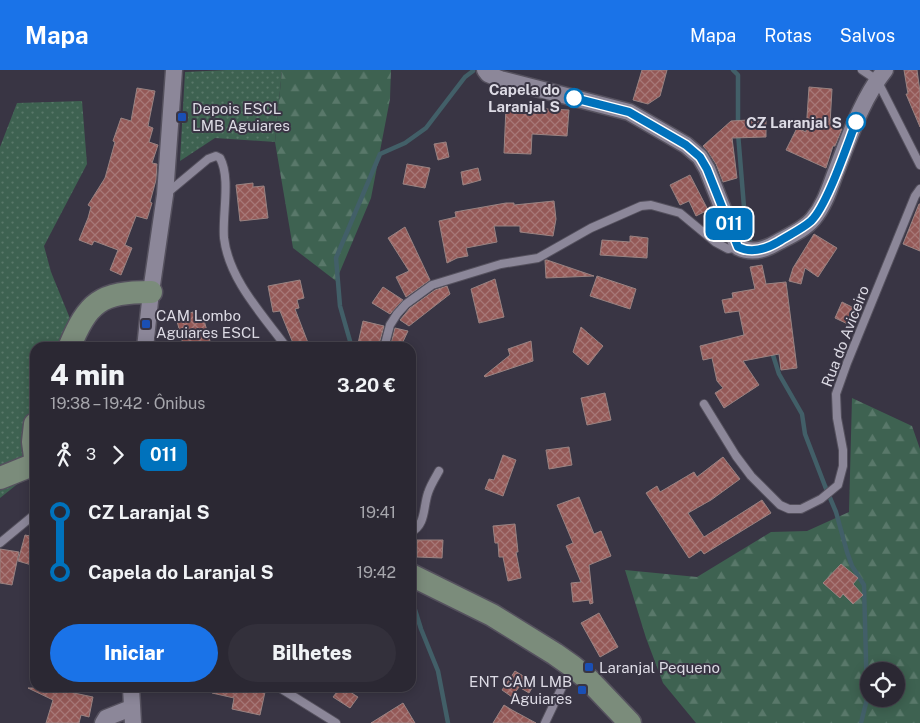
<!DOCTYPE html>
<html lang="pt">
<meta charset="utf-8">
<style>
:root{--surface:#2b2833;--page:#33303b;--text:#f1f3f6;--muted:#a6a6ac;--line:#47444e;--accent:#1a73e8}
body{margin:0;font-family:"Public Sans",sans-serif;background:var(--page);color:var(--text);height:100vh;display:flex;flex-direction:column;font-size:19px;white-space:nowrap}
*{box-sizing:border-box;margin:0}
p{font-size:16px;color:var(--muted)}
.icon{flex:none;width:28px;height:28px;fill:none;stroke:currentColor;stroke-width:2;stroke-linecap:round;stroke-linejoin:round}
.map{position:relative;flex:1;overflow:hidden}
.side{position:absolute;left:30px;top:272px;width:386px;height:350px;display:flex;flex-direction:column;background:var(--surface);border-radius:15px;box-shadow:0 2px 12px #0003,0 0 0 1px var(--line)}
.side>*{flex:none}
.badge{padding:0 10px;border-radius:8px;font-size:18px;line-height:32px}
.buttons{position:absolute;left:860px;top:592px;display:grid;gap:10px}
.buttons a{display:grid;place-items:center;width:45px;height:45px;border-radius:50%;background:var(--surface);box-shadow:0 2px 12px #0003,0 0 0 1px var(--line);font-size:25px}
.map>.badge{position:absolute;translate:-50% -50%;box-shadow:0 0 0 2px #fff}
.legs{display:flex;align-items:center;gap:8px;height:55px;padding:0 20px;font-size:16px}
.legs p{margin-inline-start:auto}
.head{display:flex;align-items:center;justify-content:space-between;height:85px;padding:0 20px}
h1{font-size:28px;font-weight:800;line-height:38px}
.primary-button{display:flex;gap:10px;margin-top:auto;padding:10px 20px}
.primary-button a{flex:1;height:58px;border-radius:30px;background:var(--accent);color:#fff;font-size:20px;font-weight:800;line-height:58px;text-align:center}
.primary-button a+a{background:var(--page);color:var(--text)}
ul{padding:0 20px;list-style:none}
li{display:flex;align-items:center;gap:18px;height:60px;font-size:19px}
li i{display:grid;place-items:center;width:8px;height:100%;margin:0 6px;background:currentColor}
li i::after{content:'';width:12px;height:12px;margin:-6px;border:4px solid;border-radius:50%;background:var(--surface)}
li p{margin-inline-start:auto}
li:first-child i{background:linear-gradient(#0000 50%,currentColor 0)}
li:last-child i{background:linear-gradient(currentColor 50%,#0000 0)}
header{display:flex;align-items:center;gap:30px;box-sizing:border-box;height:70px;padding:0 25px;background:var(--accent);color:#fff}
header strong{font-size:24px}
nav{display:flex;gap:28px;margin-inline-start:auto;font-size:18px}
.map>svg:first-child{display:block}
.grass{fill:url(#grass-dots)}
.forest{fill:url(#forest-firs);fill-rule:evenodd}
.lines{fill:none;stroke-linecap:round;stroke-linejoin:round}
.stream{stroke:#425f68;stroke-width:4.5}
.building{fill:url(#building-cross-hatch);stroke:#998382}
.lane-casing{stroke:#55515e;stroke-width:10}
.street-casing{stroke:#55515e;stroke-width:19}
.secondary-casing{stroke:#55515e;stroke-width:25}
.lane{stroke:#8c8799;stroke-width:8}
.street{stroke:#8c8799;stroke-width:16}
.secondary{stroke:#7b8c7b;stroke-width:22}
.line-1-casing{stroke:#fff;stroke-width:11}
.line-1{stroke:#0072bc;stroke-width:8}
.stop-1-dot{fill:#fff;stroke:#0072bc;stroke-width:2.5}
.transit-dot{fill:#1a4fb4;stroke:#393544;stroke-width:2}
.labels{text-anchor:middle;dominant-baseline:central;stroke-width:4;stroke-linejoin:round;paint-order:stroke}
.stop-label{font-size:15px;font-weight:bold;fill:#dddbe5;stroke:#393544;text-anchor:end}
.poi-label{font-size:15px;fill:#dddbe5;stroke:#393544;text-anchor:start}
.street-label{font-size:15px;fill:#dddbe5;stroke:#393544}
</style>
<header>
<strong>Mapa</strong>
<nav><a>Mapa</a><a>Rotas</a><a>Salvos</a></nav>
</header>
<div class="map">
<svg width="920" height="653" viewBox="0 0 920 653">
<defs>
<pattern id="grass-dots" width="8" height="8" patternUnits="userSpaceOnUse" patternTransform="scale(1.25)"><rect width="8" height="8" fill="#3e6251"/><path d="M2 2h.1M6 6h.1" fill="none" stroke="#59786a" stroke-width="1.8" stroke-linecap="round"/></pattern>
<pattern id="forest-firs" width="22" height="20" patternUnits="userSpaceOnUse" patternTransform="scale(1.25)"><rect width="22" height="20" fill="#3e6251"/><path d="M5 1l3.5 6h-7zM16 11l3.5 6h-7z" fill="#59786a"/></pattern>
<pattern id="building-cross-hatch" width="8" height="8" patternUnits="userSpaceOnUse" patternTransform="scale(1.25)"><rect width="8" height="8" fill="#945957"/><path d="M0 0l8 8M0 8l8-8" fill="none" stroke="#a77877"/></pattern>
</defs>
<rect width="100%" height="100%" fill="#393544"/>
<!-- grass -->
<path class="grass" d="M227 0H282L275 72 215 68 180 91 185 2Z
M82 31 87 94 44 176 51 202 71 251V277L35 278V400L0 428V77L17 33Z"/>
<!-- forest -->
<path class="forest" d="M282 0H391L390 29 371 128 336 211 293 178 275 72Z
M852 328 912 356 920 379V653H696L663 613 646 568 625 500 697 507 771 462 807 461 849 442ZM869 601H896V629H869Z"/>
<g class="lines">
<!-- stream -->
<path class="stream" d="M733 0 738 5V55
M738 63 746 162 751 173
M352 278 340 236 336 188 380 84 405 73 426 58 465 7 473 1
M772 282 779 304 802 344 805 364 825 416 836 442 847 482 852 496 864 515 867 629 861 653
M411 527 421 559 438 601 448 653"/>
</g>
<!-- building -->
<path class="building" d="M642 0H667L660 26 648 34 633 30Z
M904 0H917L920 22V57L906 24H908Z
M809 17 832 19 830 54 842 59 835 76H833L826 98 786 80 797 58 806 62Z
M137 18 155 21 148 56 153 58 149 72 158 75 152 93 157 94 156 110 150 132 152 133 147 149 136 146 125 175 132 178 121 205 110 200 118 180 94 171 92 175 79 170 88 148 91 137 88 135 105 108 115 72 113 71 121 48 131 51Z
M506 37 569 40 567 66 532 64 531 84 504 83Z
M766 49V67L732 68 737 108 723 112 716 94 708 82 703 76 731 51Z
M446 72 449 87 438 90 434 74Z
M407 94 430 98 425 118 403 114Z
M478 98 481 110 463 115 461 102Z
M690 105 708 140 696 146 689 131 680 135 670 115Z
M253 113V117L264 116 268 148 240 151 236 115Z
M554 131 556 149 553 166 520 162V156H494L497 172 466 178 468 186 457 188 447 193 439 151 456 147 455 142 506 133H514V135Z
M919 134H920V181L903 174Z
M405 157 430 210 406 227 396 207 409 201 388 168Z
M814 164 837 178 818 207 805 198 801 214 789 211 793 198Z
M630 166 648 168 647 188 600 185 602 170 630 172Z
M545 190H547L594 206 546 208Z
M762 195 766 214 786 212 797 298 781 300 779 284 743 291 759 315 724 338 715 323 723 318 717 311 712 288 703 290 700 276 744 265 739 241 725 243 722 230 733 228 732 223 755 219 750 197Z
M597 206 636 219 630 239 590 226Z
M495 209 504 247 479 253 471 219Z
M300 210 304 228 297 230 299 238 295 239 310 278H295L280 241 273 242 268 216Z
M447 216 450 224 409 256 400 250 410 238 435 220Z
M383 217 403 230 390 244 372 233Z
M842 232 860 241 852 256 835 248Z
M193 242 195 250 203 247 212 278H184L176 247Z
M363 251 384 256 378 278H357Z
M581 257 603 276 588 295 573 282Z
M395 258 408 261 400 278H390Z
M531 271 533 291 485 307 484 306 510 285 508 279Z
M605 323 611 350 587 355 581 328Z
M569 377 572 395 549 399 546 380Z
M503 385 516 390 503 426 485 419 489 409 494 410Z
M723 387 740 409 711 430 688 443 704 467 762 430 771 443 704 484 701 480 689 488 646 423 657 416 660 422 694 402 697 407Z
M579 427 594 464 601 461 611 486 589 495 593 533 590 534 589 530 573 532 571 513 581 512 566 476 573 473 557 435Z
M515 454 518 482H516L521 508 508 511 503 487H499L498 473H495L493 456Z
M25 465 35 467V496L18 491Z
M417 470H443L442 488 417 487Z
M0 479 19 482 12 515 0 513Z
M841 494 858 508 853 514 863 525 853 534 843 524 840 528 823 513Z
M599 543 618 577 600 587 581 553Z
M515 601 535 613 529 623 519 617 512 627 502 620Z
M28 618H76L74 623 93 627 89 647 81 645 79 653H46L53 630Z
M212 618H251L250 619 265 622 260 645 232 639 234 628 212 623Z
M340 618H344L358 627 350 638 333 627Z
M403 633 415 653H371Z
M504 635 512 640 536 653H493Z"/>
<g class="lines">
<!-- lane casing -->
<g class="lane-casing">
<path id="lane" d="M862 0 877 10 920 95
M166 124 208 89 216 86 220 88C231 108 222 145 224 168 229 210 263 245 287 278
M384 278 390 255 397 244 406 234 432 215 501 194 538 188 591 158 641 136 651 135 680 143 715 172 728 179 738 177
M704 334 736 386 751 406 780 435 789 439H801L821 429 838 415 843 396V380L837 348 836 324 847 293 915 126 920 119
M411 462C426 455 423 437 428 423 430 416 435 408 439 401
M0 473 35 444
M280 618 336 653
M545 653 571 598"/>
</g>
<!-- street casing -->
<g class="street-casing">
<path id="street" d="M485 0 488 4 500 9 629 42 686 75 700 87 707 99 738 177C752 184 765 180 778 172 789 166 805 159 813 149 824 136 829 120 835 104 849 69 861 30 885 0
M145 278 151 222 165 125 174 0
M131 618 133 653
M103 653 106 648 131 638"/>
</g>
<!-- secondary casing -->
<g class="secondary-casing">
<path id="secondary" d="M69 278C88 232 100 222 151 222
M35 354 33 372 35 387
M0 408 35 394
M411 505 492 545 555 584 572 596 589 610 630 653"/>
</g>
<!-- lane -->
<use href="#lane" class="lane"/>
<!-- street -->
<use href="#street" class="street"/>
<!-- secondary -->
<use href="#secondary" class="secondary"/>
</g>
<g class="lines">
<!-- line-1 casing -->
<g class="line-1-casing">
<path id="line-1" d="M574 28 629 42 686 75 700 87 707 99 738 177C752 184 766 179 778 172 789 165 802 159 811 151 827 136 847 75 856 52"/>
</g>
<!-- line-1 -->
<use href="#line-1" class="line-1"/>
</g>
<!-- markers -->
<g class="stop-1-dot">
<circle cx="574" cy="28" r="9"/>
<circle cx="856" cy="52" r="9"/>
</g>
<g class="transit-dot">
<rect x="177" y="42" width="10" height="10" rx="2.5"/>
<rect x="141" y="249" width="10" height="10" rx="2.5"/>
<rect x="584" y="592" width="10" height="10" rx="2.5"/>
<rect x="577" y="615" width="10" height="10" rx="2.5"/>
</g>
<g class="labels">
<!-- stop labels -->
<g class="stop-label">
<text x="560" y="19">Capela do<tspan x="560" dy="17">Laranjal S</tspan></text>
<text x="842" y="52">CZ Laranjal S</text>
</g>
<!-- poi labels -->
<g class="poi-label">
<text x="192" y="38">Depois ESCL<tspan x="192" dy="17">LMB Aguiares</tspan></text>
<text x="156" y="245">CAM Lombo<tspan x="156" dy="17">Aguiares ESCL</tspan></text>
<text x="599" y="597">Laranjal Pequeno</text>
<text x="572" y="611" text-anchor="end">ENT CAM LMB<tspan x="572" dy="17">Aguiares</tspan></text>
</g>
<!-- street labels -->
<g class="street-label">
<text transform="translate(845 266) rotate(-69)">Rua do Aviceiro</text>
</g>
</g>
</svg>
<div class="buttons">
<a><svg class="icon" aria-label="locate" viewBox="0 0 24 24"><circle cx="12" cy="12" r="6"/><path d="M12 2v4M12 18v4M2 12h4M18 12h4"/></svg></a>
</div>
<b class="badge" style="left:729px;top:154px;background:#0072bc;color:#fff">011</b>
<section class="side">
<div class="head"><div><h1>4 min</h1><p>19:38 – 19:42 · Ônibus</p></div><b>3.20 €</b></div>
<div class="legs"><svg class="icon" aria-label="walk" viewBox="0 0 24 24"><circle cx="13" cy="4" r="2"/><path d="M13 8l-2 6 4 7M11 14l-3 7M7 12l3-4h3l4 4"/></svg>3<svg class="icon" aria-label="forward" viewBox="0 0 24 24"><path d="M9 5l7 7-7 7"/></svg><b class="badge" style="background:#0072bc;color:#fff">011</b></div>
<ul>
<li><i style="color:#0072bc"></i><b>CZ Laranjal S</b><p>19:41</p></li>
<li><i style="color:#0072bc"></i><b>Capela do Laranjal S</b><p>19:42</p></li>
</ul>
<div class="primary-button"><a>Iniciar</a><a>Bilhetes</a></div>
</section>
</div>
